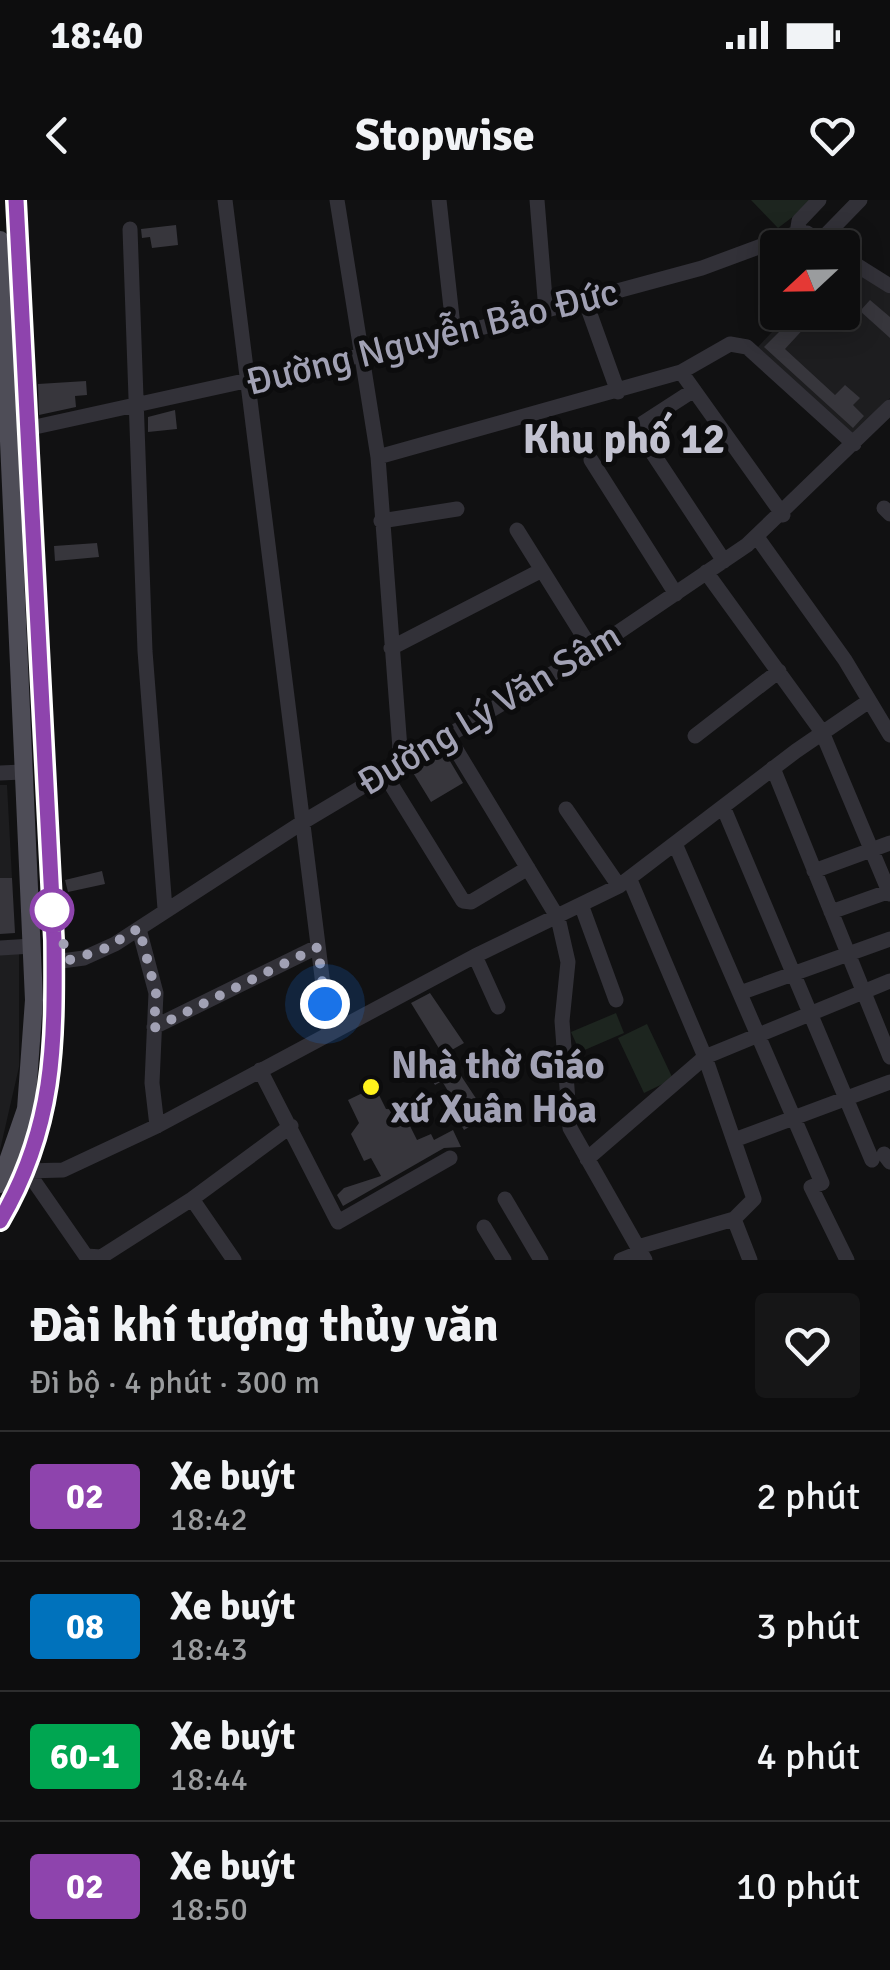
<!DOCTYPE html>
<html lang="vi">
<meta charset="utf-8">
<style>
:root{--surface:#0d0d0e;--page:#161617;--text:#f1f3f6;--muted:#9a9c9e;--line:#2d2d2e}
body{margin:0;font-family:Signika,sans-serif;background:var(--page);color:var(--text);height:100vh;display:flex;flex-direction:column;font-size:38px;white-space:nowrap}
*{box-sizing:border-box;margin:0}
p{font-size:32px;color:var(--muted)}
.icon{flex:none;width:55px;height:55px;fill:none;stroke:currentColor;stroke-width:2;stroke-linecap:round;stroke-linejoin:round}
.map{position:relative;height:1060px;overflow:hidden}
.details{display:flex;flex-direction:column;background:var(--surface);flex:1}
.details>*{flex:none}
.badge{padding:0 20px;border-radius:8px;font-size:35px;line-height:65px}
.needle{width:65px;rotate:248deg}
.tools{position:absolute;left:760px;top:30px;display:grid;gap:20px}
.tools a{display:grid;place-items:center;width:100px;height:100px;border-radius:10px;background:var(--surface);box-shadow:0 5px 25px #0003,0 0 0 2px var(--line);font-size:50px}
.you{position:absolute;width:50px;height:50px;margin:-25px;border:8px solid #fff;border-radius:50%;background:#1a73e8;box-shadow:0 0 0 15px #1a73e833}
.map>.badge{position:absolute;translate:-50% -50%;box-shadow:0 0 0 5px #fff}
.round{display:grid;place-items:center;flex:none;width:105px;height:105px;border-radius:10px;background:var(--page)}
.summary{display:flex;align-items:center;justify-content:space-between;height:170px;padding:0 30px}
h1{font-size:48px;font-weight:700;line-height:75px}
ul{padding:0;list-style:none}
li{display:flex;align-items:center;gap:30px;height:130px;padding:0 30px;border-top:2px solid var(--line)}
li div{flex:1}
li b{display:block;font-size:38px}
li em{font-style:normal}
li .badge{min-width:110px;font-weight:700;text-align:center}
.status{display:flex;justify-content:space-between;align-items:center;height:70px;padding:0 50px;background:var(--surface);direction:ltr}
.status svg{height:28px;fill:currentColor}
header{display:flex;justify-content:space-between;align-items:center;height:130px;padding:0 30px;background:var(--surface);font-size:45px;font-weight:700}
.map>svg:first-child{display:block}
.built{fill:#1d1d1f}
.green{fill:#1d251f}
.building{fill:#37363c}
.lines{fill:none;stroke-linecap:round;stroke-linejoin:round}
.minor{stroke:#323138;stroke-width:15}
.major{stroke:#4e4d57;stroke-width:18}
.line-casing{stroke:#fff;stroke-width:22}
.line{stroke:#8e44ad;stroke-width:15}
.walk{stroke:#a1a1b4;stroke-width:10;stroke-dasharray:0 18}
.stop-dot{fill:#fff;stroke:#8e44ad;stroke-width:5}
.poi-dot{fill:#fff21c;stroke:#0c0c0d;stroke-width:4}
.labels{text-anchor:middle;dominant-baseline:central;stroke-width:10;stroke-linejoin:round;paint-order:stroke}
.street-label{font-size:38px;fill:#a1a1b4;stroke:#0c0c0d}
.poi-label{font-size:38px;font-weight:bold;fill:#a1a1b4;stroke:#0c0c0d;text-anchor:start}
.quarter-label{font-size:42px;font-weight:bold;fill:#c2c2d0;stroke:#0c0c0d}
</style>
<div class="status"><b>18:40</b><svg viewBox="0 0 49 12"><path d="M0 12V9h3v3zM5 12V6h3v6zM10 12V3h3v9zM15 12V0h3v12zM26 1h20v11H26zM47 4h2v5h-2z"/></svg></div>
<header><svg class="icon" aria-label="back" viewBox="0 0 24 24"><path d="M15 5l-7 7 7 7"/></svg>Stopwise<svg class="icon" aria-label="heart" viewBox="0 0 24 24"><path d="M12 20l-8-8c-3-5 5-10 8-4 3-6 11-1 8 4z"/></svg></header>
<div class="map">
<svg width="890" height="1060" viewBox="0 0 890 1060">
<rect width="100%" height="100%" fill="#111112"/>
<!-- built -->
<path class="built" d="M843 63 890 94V198L852 236 755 150 790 113 842 112Z
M0 585H7L12 678H0Z
M19 751V867L0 950V752Z"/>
<!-- green -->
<path class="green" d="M751 0H815L778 28Z
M616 813 624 833 580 852 571 832Z
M647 824 673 879 644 893 618 838Z"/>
<!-- building -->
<path class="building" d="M176 25 178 45 152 48 150 37 142 38 141 29Z
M870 100 890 117V138L860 111Z
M799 112H819L785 149 835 195 845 185 860 198 853 205 864 216 853 228 764 147Z
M86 181 87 195 75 196 76 207 39 215 38 184Z
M175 210 177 229 148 232V217Z
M97 343 99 357 55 361 54 346Z
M444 551 463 583 431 602 412 571Z
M102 671 105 684 68 692 65 680Z
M0 678H12L15 733 0 734Z
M430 793 464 843 443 855 411 803Z
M446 853 479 903 471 908 479 921 464 930 456 916 461 913 442 881 435 885 424 867Z
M375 887 386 909 402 910 417 940 431 934 434 940 453 930 461 947 444 948 343 1006 337 995 344 988 381 976 371 958 364 961 351 934 359 923 348 900Z"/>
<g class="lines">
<!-- minor -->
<path class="minor" d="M225 0 329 833
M337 0 378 257 401 562
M439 0 454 135
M537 0 546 111
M130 29 145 451 165 709
M797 33 799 21 819 0
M820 41 860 0
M842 56 890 86
M585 100 618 192
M681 172 730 144 747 147 854 244
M694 190 643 223 640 234 724 361
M26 229 454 135 702 68 791 35 807 33 830 48
M378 257 681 172 783 315
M591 260 676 394
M884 308 890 314
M381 321 457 309
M517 330 592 450
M757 337 845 460 890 535
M706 372 822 532 890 694
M391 448 542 370
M695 536 779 471
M449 538 558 718 568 762 562 821 570 928 645 1060
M773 568 890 857
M0 573 22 572
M384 573 463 701 471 702 528 668
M566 609 619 686
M724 609 872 960
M676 646 822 983 811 987 847 1060
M814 671 890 643
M630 680 705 857 754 999 734 1019 638 1047
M582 707 616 800
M831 712 890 691
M139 729 156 793 152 883 157 926
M0 748 32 746
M475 756 498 807
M54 762 84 758 115 744 303 622 592 450 747 345 890 207
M740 793 890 739
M154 827 317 747
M260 870 338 1022 450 958
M737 939 890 882
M884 954 890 962
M587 959 705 857 890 781
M27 971 63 970 157 926 475 756 619 686 796 551 869 501
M27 971 86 1056 101 1057 192 999 234 1060
M192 999 291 926
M505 999 541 1060
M734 1019 750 1060
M484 1027 504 1060
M621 1060 641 1052"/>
<!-- major -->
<path class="major" d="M0 40 34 800 26 909 0 984
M0 1021C54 927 57 846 53 741L16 0"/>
</g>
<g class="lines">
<!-- line casing -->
<g class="line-casing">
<path id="line" d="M0 1021C55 927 55 846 54 740L16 0"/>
</g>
<!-- line -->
<use href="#line" class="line"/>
<!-- walk -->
<path class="walk" d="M52 710 69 760 102 750 139 728 156 793 154 828 318 747 325 804"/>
</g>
<!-- markers -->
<circle class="stop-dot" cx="52" cy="710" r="20"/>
<circle class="poi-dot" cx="371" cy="887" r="10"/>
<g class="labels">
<!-- street labels -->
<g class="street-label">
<text transform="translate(432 137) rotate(-14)">Đường Nguyễn Bảo Đức</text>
<text transform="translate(489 509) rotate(-31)">Đường Lý Văn Sâm</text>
</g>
<!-- poi labels -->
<g class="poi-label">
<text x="391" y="865">Nhà thờ Giáo<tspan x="391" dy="44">xứ Xuân Hòa</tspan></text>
</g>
<!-- quarter labels -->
<g class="quarter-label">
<text x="624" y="239">Khu phố 12</text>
</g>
</g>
</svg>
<div class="tools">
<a><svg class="needle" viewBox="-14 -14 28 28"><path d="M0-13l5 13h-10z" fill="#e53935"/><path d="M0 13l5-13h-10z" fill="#9a9c9e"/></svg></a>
</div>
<div class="you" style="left:325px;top:804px"></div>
</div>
<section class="details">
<div class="summary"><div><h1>Đài khí tượng thủy văn</h1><p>Đi bộ · 4 phút · 300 m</p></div><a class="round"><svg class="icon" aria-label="heart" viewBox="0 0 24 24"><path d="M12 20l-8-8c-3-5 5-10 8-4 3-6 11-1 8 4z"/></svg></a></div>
<ul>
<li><span class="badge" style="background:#8e44ad;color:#fff">02</span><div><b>Xe buýt</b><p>18:42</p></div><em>2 phút</em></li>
<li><span class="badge" style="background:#0072bc;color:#fff">08</span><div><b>Xe buýt</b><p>18:43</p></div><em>3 phút</em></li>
<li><span class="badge" style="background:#00a651;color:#fff">60-1</span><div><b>Xe buýt</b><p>18:44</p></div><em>4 phút</em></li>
<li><span class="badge" style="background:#8e44ad;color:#fff">02</span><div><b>Xe buýt</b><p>18:50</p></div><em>10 phút</em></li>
</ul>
</section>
